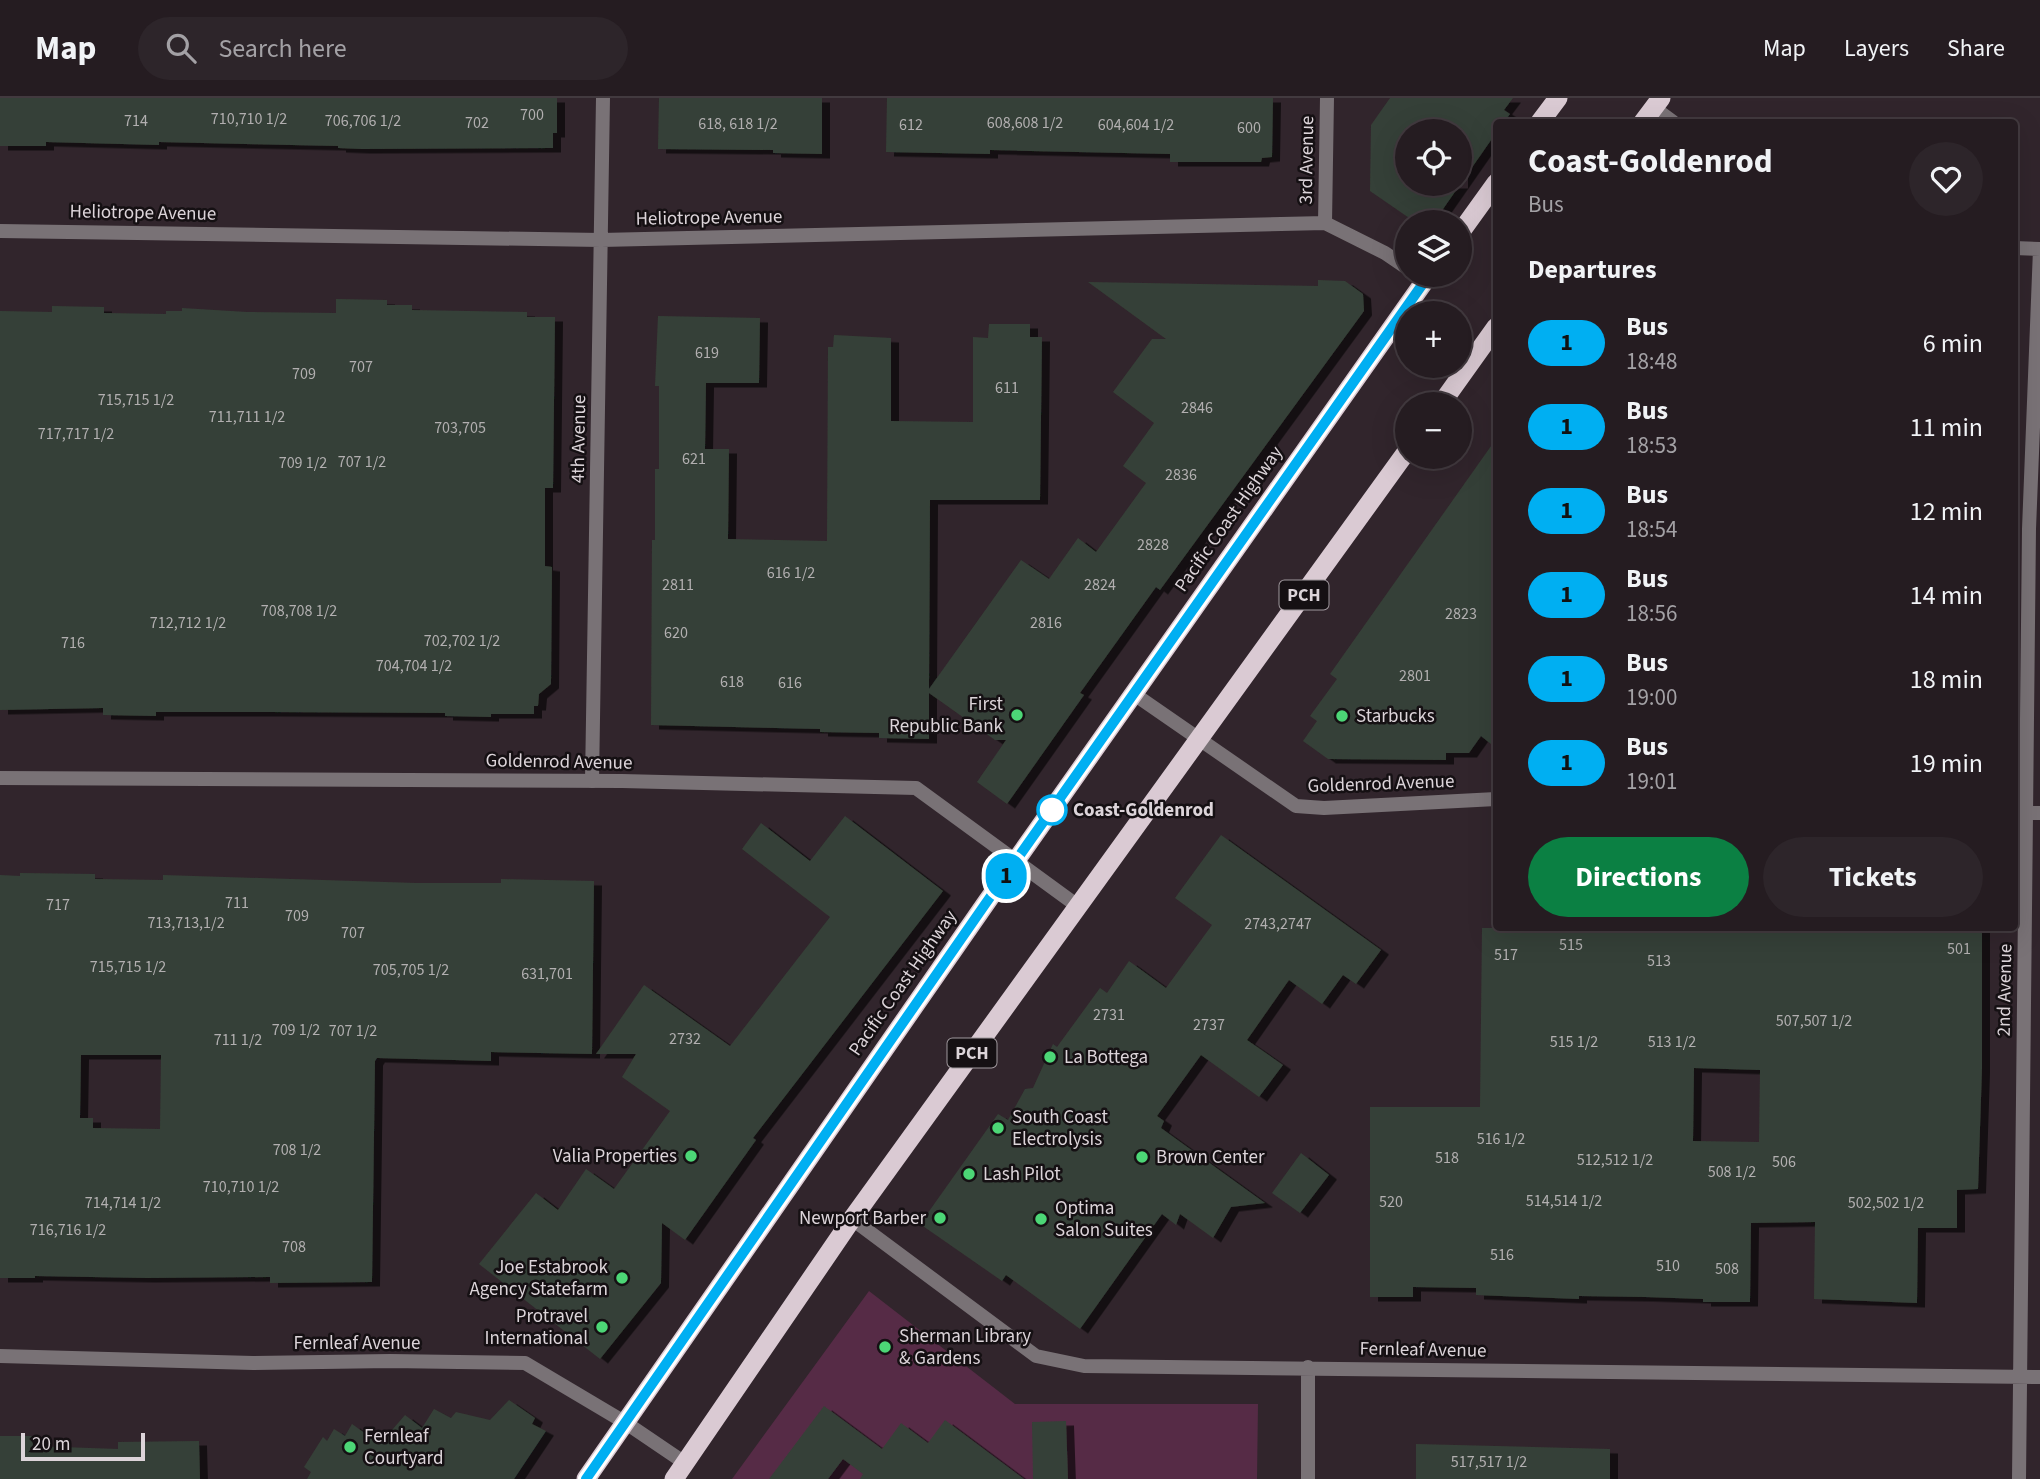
<!DOCTYPE html>
<meta charset="utf-8">
<style>
:root{--surface:#251c21;--page:#2d252a;--text:#f1f3f6;--muted:#a3a1a5;--line:#423a3f;--accent:#0b8043}
body{margin:0;font-family:"Source Sans 3",sans-serif;background:var(--page);color:var(--text);height:100vh;display:flex;flex-direction:column;font-size:26px;white-space:nowrap}
*{box-sizing:border-box;margin:0}
p{font-size:23px;color:var(--muted)}
.icon{flex:none;width:38px;height:38px;fill:none;stroke:currentColor;stroke-width:2;stroke-linecap:round;stroke-linejoin:round}
.map{position:relative;flex:1;overflow:hidden}
.drawer{position:absolute;left:1493px;top:21px;width:525px;height:812px;display:flex;flex-direction:column;background:var(--surface);border-radius:7px;box-shadow:0 7px 28px #0002,0 0 0 2px var(--line)}
.drawer>*{flex:none}
.badge{padding:0 14px;border-radius:23px;font-size:24px;line-height:46px}
.controls{position:absolute;left:1395px;top:21px;display:grid;gap:14px}
.controls a{display:grid;place-items:center;width:77px;height:77px;border-radius:50%;background:var(--surface);box-shadow:0 7px 28px #0002,0 0 0 2px var(--line);font-size:35px}
.scale{position:absolute;left:21px;bottom:18px;width:124px;box-sizing:border-box;padding-left:7px;border:4px solid #dcd4d9;border-top:0;font-size:19px;line-height:24px;white-space:nowrap;color:#dcd4d9;-webkit-text-stroke:5px #151013;paint-order:stroke}
.map>.badge{position:absolute;translate:-50% -50%;box-shadow:0 0 0 4px #fff}
h2{padding:0 35px;font-size:26px;line-height:63px}
.round{display:grid;place-items:center;flex:none;width:74px;height:74px;border-radius:37px;background:var(--page)}
.overview{display:flex;align-items:center;justify-content:space-between;height:119px;padding:0 35px}
h1{font-size:33px;font-weight:700;line-height:52px}
.cta{display:flex;gap:14px;margin-top:auto;padding:14px 35px}
.cta a{flex:1;height:80px;border-radius:42px;background:var(--accent);color:#fff;font-size:28px;font-weight:700;line-height:80px;text-align:center}
.cta a+a{background:var(--page);color:var(--text)}
ul{padding:0;list-style:none}
li{display:flex;align-items:center;gap:21px;height:84px;padding:0 35px}
li div{flex:1}
li b{display:block;font-size:26px}
li em{font-style:normal}
li .badge{min-width:77px;font-weight:700;text-align:center}
header{display:flex;align-items:center;gap:42px;box-sizing:border-box;height:98px;padding:0 35px;background:var(--surface);border-bottom:2px solid var(--line)}
header strong{font-size:33px}
nav{display:flex;gap:38px;margin-inline-start:auto;font-size:24px}
.search{width:490px;height:63px;background:var(--page);display:flex;align-items:center;gap:18px;box-sizing:border-box;padding:0 24px;border-radius:38px;color:var(--muted);font-size:26px}
.map>svg:first-child{display:block}
.green{fill:#562b46}
.building{fill:#354037;fill-rule:evenodd;filter:url(#shadow)}
.lines{fill:none;stroke-linecap:round;stroke-linejoin:round}
.minor{stroke:#797276;stroke-width:14}
.tertiary{stroke:#797276;stroke-width:14}
.trunk{stroke:#dacad3;stroke-width:19}
.line-casing{stroke:#fff;stroke-width:16}
.line{stroke:#00aff2;stroke-width:10}
.poi-dot{fill:#4cd676;stroke:#151013;stroke-width:2.5}
.stop-dot{fill:#fff;stroke:#00aff2;stroke-width:3.5}
.labels{text-anchor:middle;dominant-baseline:central;stroke-width:5;stroke-linejoin:round;paint-order:stroke}
.number-label{font-size:16px;fill:#b2afb0}
.shield{fill:#151013;stroke:#a0999e;stroke-width:2}
.shield-label{font-size:18px;font-weight:bold;fill:#dcd4d9}
.street-label{font-size:19px;fill:#dcd4d9;stroke:#151013}
.poi-label{font-size:19px;fill:#dcd4d9;stroke:#151013;text-anchor:start}
.stop-label{font-size:19px;font-weight:bold;fill:#dcd4d9;stroke:#151013;text-anchor:start}
</style>
<header>
<strong>Map</strong>
<div class="search"><svg class="icon" aria-label="search" viewBox="0 0 24 24"><circle cx="10" cy="10" r="6"/><path d="M15 15l6 6"/></svg>Search here</div>
<nav><a>Map</a><a>Layers</a><a>Share</a></nav>
</header>
<div class="map">
<svg width="2040" height="1381" viewBox="0 0 2040 1381">
<defs>
<filter id="shadow"><feDropShadow dx="8" dy="4.5" stdDeviation="0" flood-color="#0009"/></filter>
</defs>
<rect width="100%" height="100%" fill="#31252c"/>
<!-- green -->
<path class="green" d="M869 1193 1015 1306H1258L1257 1381H732Z"/>
<!-- building -->
<path class="building" d="M0 0H557V35H553V50L362 51 338 50V48L159 44V47L46 44V48H0Z
M659 0H822V56L773 55V52L658 51Z
M887 0H1273L1272 59 1262 60 1261 64H1170V56L990 52V56L886 54Z
M1390 0H1513L1504 12 1510 16 1504 24H1496V35L1434 124H1415L1370 93 1371 27ZM1407 33H1460V86H1407Z
M1318 182 1345 183 1363 196 1364 213 1160 492 1156 489 1080 595 1084 597 1007 706 977 684 1006 642H995L929 595V641L879 640V635L820 634V631L651 627 652 442H655V371H659V288H655L658 218 760 220 759 285H706L705 351H729L728 441 827 443 828 249H833L834 237 891 240V323L973 324V239L988 240 989 226H1030V239H1042L1040 402H930L929 591 1021 462 1049 481 1078 440 1096 454 1146 385 1123 368 1154 325 1113 294 1152 241H1166L1088 184 1318 188Z
M336 201 387 202V207H412V212L527 214V219H555L553 390H545V468L552 469 551 586 539 596 538 608H534V616H491V619L445 618V615L268 614H156V618L103 617V610L0 612V213L52 214V208L104 209V215L166 216V213H182V210L247 214 336 215Z
M1496 341V650L1481 638 1469 655H1446V662L1328 661 1303 643 1317 623 1310 618 1337 581 1330 576Z
M845 718 943 793 753 1040 756 1042 685 1142 662 1125 661 1185 600 1261 479 1166 536 1095 558 1112 586 1071 614 1091 670 1013 622 979 636 956H596L644 887 730 948 830 819 742 751 761 725 810 763Z
M1221 737 1381 852 1356 886 1343 877 1322 906 1289 882 1247 942 1283 967 1259 999 1201 957 1157 1018 1164 1023 1161 1030 1265 1105 1231 1109 1213 1140 1180 1116 1176 1127 1162 1116 1080 1231 1006 1177 1002 1183 920 1126 998 1016 1008 1022 1025 991 1033 990 1053 946 1057 949 1100 890 1107 895 1129 863 1166 890 1212 827 1175 800Z
M20 775 95 776V781L163 782V777L416 785H501V781L594 783 592 956 491 954V963L377 960 375 963 372 1184 270 1185V1179L147 1180 35 1178V1180H0V777L20 778ZM81 957H161L160 1031 93 1030V1020H80Z
M1482 830H1982V970L1978 1091 1957 1092V1130H1918L1917 1205 1814 1201 1815 1124 1751 1125 1750 1204H1703V1201L1645 1199 1579 1198V1201L1476 1197V1190L1413 1189V1199H1370V1009H1480ZM1694 970 1760 972 1759 1044 1693 1043Z
M1301 1055 1329 1077 1300 1115 1272 1095Z
M509 1302 535 1320 532 1326 546 1333 514 1381H307L311 1374 304 1369 323 1339 327 1343 334 1331 345 1338 352 1326 380 1346 405 1317 422 1330 434 1311 451 1320 456 1314 490 1322Z
M824 1308 882 1351 901 1325 928 1345 945 1322 1024 1381H860L863 1376 843 1361 828 1381H769Z
M1066 1323 1068 1381H1033L1032 1324Z
M0 1338H32L33 1348 118 1351V1344L199 1343 200 1381H0Z
M1416 1346 1610 1351V1381H1416Z"/>
<g class="lines">
<!-- minor -->
<path class="minor" d="M1654 10 1673 24
M1325 125 1327 0
M0 133 601 142 1325 125 1385 155 1407 170
M2014 150 2040 151
M1134 596 1296 708 1324 710 1496 701
M592 683 603 0
M2014 714 2040 715
M852 1121 1036 1258 1084 1268 2040 1279
M0 1258 253 1265 390 1263 525 1265 626 1325 685 1365
M1308 1381V1269
M2019 1381 2029 431 2040 151"/>
<!-- tertiary -->
<path class="tertiary" d="M0 680 622 683 916 690 1079 809"/>
<!-- trunk -->
<path class="trunk" d="M1540 24 1558 0
M1643 24 1661 0
M1460 135 1496 85
M1441 306 1496 229
M586 1381 986 805 1429 177
M674 1381 852 1121 1407 353"/>
</g>
<g class="lines">
<!-- line casing -->
<g class="line-casing">
<path id="line" d="M586 1381 986 805 1429 177"/>
</g>
<!-- line -->
<use href="#line" class="line"/>
</g>
<!-- markers -->
<g class="poi-dot">
<circle cx="1017" cy="617" r="7"/>
<circle cx="1342" cy="618" r="7"/>
<circle cx="1050" cy="959" r="7"/>
<circle cx="998" cy="1030" r="7"/>
<circle cx="691" cy="1058" r="7"/>
<circle cx="1142" cy="1059" r="7"/>
<circle cx="969" cy="1076" r="7"/>
<circle cx="940" cy="1120" r="7"/>
<circle cx="1041" cy="1121" r="7"/>
<circle cx="622" cy="1180" r="7"/>
<circle cx="602" cy="1229" r="7"/>
<circle cx="885" cy="1249" r="7"/>
<circle cx="350" cy="1349" r="7"/>
</g>
<circle class="stop-dot" cx="1052" cy="712" r="14"/>
<g class="labels">
<!-- number labels -->
<g class="number-label">
<text x="532" y="17">700</text>
<text x="249" y="21">710,710 1/2</text>
<text x="136" y="23">714</text>
<text x="363" y="23">706,706 1/2</text>
<text x="477" y="25">702</text>
<text x="1025" y="25">608,608 1/2</text>
<text x="738" y="26">618, 618 1/2</text>
<text x="911" y="27">612</text>
<text x="1136" y="27">604,604 1/2</text>
<text x="1249" y="30">600</text>
<text x="707" y="255">619</text>
<text x="361" y="269">707</text>
<text x="304" y="276">709</text>
<text x="1007" y="290">611</text>
<text x="136" y="302">715,715 1/2</text>
<text x="1197" y="310">2846</text>
<text x="247" y="319">711,711 1/2</text>
<text x="460" y="330">703,705</text>
<text x="76" y="336">717,717 1/2</text>
<text x="694" y="361">621</text>
<text x="362" y="364">707 1/2</text>
<text x="303" y="365">709 1/2</text>
<text x="1181" y="377">2836</text>
<text x="1153" y="447">2828</text>
<text x="791" y="475">616 1/2</text>
<text x="678" y="487">2811</text>
<text x="1100" y="487">2824</text>
<text x="299" y="513">708,708 1/2</text>
<text x="1461" y="516">2823</text>
<text x="188" y="525">712,712 1/2</text>
<text x="1046" y="525">2816</text>
<text x="676" y="535">620</text>
<text x="462" y="543">702,702 1/2</text>
<text x="73" y="545">716</text>
<text x="414" y="568">704,704 1/2</text>
<text x="1415" y="578">2801</text>
<text x="732" y="584">618</text>
<text x="790" y="585">616</text>
<text x="237" y="805">711</text>
<text x="58" y="807">717</text>
<text x="297" y="818">709</text>
<text x="186" y="825">713,713,1/2</text>
<text x="1278" y="826">2743,2747</text>
<text x="353" y="835">707</text>
<text x="1571" y="847">515</text>
<text x="1959" y="851">501</text>
<text x="1506" y="857">517</text>
<text x="1659" y="863">513</text>
<text x="128" y="869">715,715 1/2</text>
<text x="411" y="872">705,705 1/2</text>
<text x="547" y="876">631,701</text>
<text x="1109" y="917">2731</text>
<text x="1814" y="923">507,507 1/2</text>
<text x="1209" y="927">2737</text>
<text x="296" y="932">709 1/2</text>
<text x="353" y="933">707 1/2</text>
<text x="685" y="941">2732</text>
<text x="238" y="942">711 1/2</text>
<text x="1574" y="944">515 1/2</text>
<text x="1672" y="944">513 1/2</text>
<text x="1501" y="1041">516 1/2</text>
<text x="297" y="1052">708 1/2</text>
<text x="1447" y="1060">518</text>
<text x="1615" y="1062">512,512 1/2</text>
<text x="1784" y="1064">506</text>
<text x="1732" y="1074">508 1/2</text>
<text x="241" y="1089">710,710 1/2</text>
<text x="1564" y="1103">514,514 1/2</text>
<text x="1391" y="1104">520</text>
<text x="123" y="1105">714,714 1/2</text>
<text x="1886" y="1105">502,502 1/2</text>
<text x="68" y="1132">716,716 1/2</text>
<text x="294" y="1149">708</text>
<text x="1502" y="1157">516</text>
<text x="1668" y="1168">510</text>
<text x="1727" y="1171">508</text>
<text x="1489" y="1364">517,517 1/2</text>
</g>
<!-- shield labels -->
<g class="shield">
<rect x="1279.5" y="482.5" width="49" height="29" rx="5"/>
<rect x="947.5" y="940.5" width="49" height="29" rx="5"/>
</g>
<g class="shield-label">
<text x="1304" y="497">PCH</text>
<text x="972" y="955">PCH</text>
</g>
<!-- street labels -->
<g class="street-label">
<text transform="translate(1307 62) rotate(-89)">3rd Avenue</text>
<text transform="translate(143 115) rotate(1)">Heliotrope Avenue</text>
<text transform="translate(709 120) rotate(-1)">Heliotrope Avenue</text>
<text transform="translate(579 341) rotate(-89)">4th Avenue</text>
<text transform="translate(1229 421) rotate(-55)">Pacific Coast Highway</text>
<text transform="translate(559 664) rotate(1)">Goldenrod Avenue</text>
<text transform="translate(1381 686) rotate(-2)">Goldenrod Avenue</text>
<text transform="translate(903 885) rotate(-55)">Pacific Coast Highway</text>
<text transform="translate(2005 892) rotate(-89)">2nd Avenue</text>
<text x="357" y="1245">Fernleaf Avenue</text>
<text transform="translate(1423 1252) rotate(1)">Fernleaf Avenue</text>
</g>
<!-- poi labels -->
<g class="poi-label">
<text x="1003" y="606" text-anchor="end">First<tspan x="1003" dy="22">Republic Bank</tspan></text>
<text x="1356" y="618">Starbucks</text>
<text x="1064" y="959">La Bottega</text>
<text x="1012" y="1019">South Coast<tspan x="1012" dy="22">Electrolysis</tspan></text>
<text x="677" y="1058" text-anchor="end">Valia Properties</text>
<text x="1156" y="1059">Brown Center</text>
<text x="983" y="1076">Lash Pilot</text>
<text x="1055" y="1110">Optima<tspan x="1055" dy="22">Salon Suites</tspan></text>
<text x="926" y="1120" text-anchor="end">Newport Barber</text>
<text x="608" y="1169" text-anchor="end">Joe Estabrook<tspan x="608" dy="22">Agency Statefarm</tspan></text>
<text x="588" y="1218" text-anchor="end">Protravel<tspan x="588" dy="22">International</tspan></text>
<text x="899" y="1238">Sherman Library<tspan x="899" dy="22">&amp; Gardens</tspan></text>
<text x="364" y="1338">Fernleaf<tspan x="364" dy="22">Courtyard</tspan></text>
</g>
<!-- stop labels -->
<g class="stop-label">
<text x="1073" y="712">Coast-Goldenrod</text>
</g>
</g>
</svg>
<div class="controls">
<a><svg class="icon" aria-label="locate" viewBox="0 0 24 24"><circle cx="12" cy="12" r="6"/><path d="M12 2v4M12 18v4M2 12h4M18 12h4"/></svg></a>
<a><svg class="icon" aria-label="layers" viewBox="0 0 24 24"><path d="M12 4l9 5-9 5-9-5zM3 14l9 5 9-5"/></svg></a>
<a>+</a>
<a>−</a>
</div>
<div class="scale">20 m</div>
<b class="badge" style="left:1006px;top:778px;background:#00aff2;color:#111">1</b>
<section class="drawer">
<div class="overview"><div><h1>Coast-Goldenrod</h1><p>Bus</p></div><a class="round"><svg class="icon" aria-label="heart" viewBox="0 0 24 24"><path d="M12 20l-8-8c-3-5 5-10 8-4 3-6 11-1 8 4z"/></svg></a></div>
<h2>Departures</h2>
<ul>
<li><span class="badge" style="background:#00aff2;color:#111">1</span><div><b>Bus</b><p>18:48</p></div><em>6 min</em></li>
<li><span class="badge" style="background:#00aff2;color:#111">1</span><div><b>Bus</b><p>18:53</p></div><em>11 min</em></li>
<li><span class="badge" style="background:#00aff2;color:#111">1</span><div><b>Bus</b><p>18:54</p></div><em>12 min</em></li>
<li><span class="badge" style="background:#00aff2;color:#111">1</span><div><b>Bus</b><p>18:56</p></div><em>14 min</em></li>
<li><span class="badge" style="background:#00aff2;color:#111">1</span><div><b>Bus</b><p>19:00</p></div><em>18 min</em></li>
<li><span class="badge" style="background:#00aff2;color:#111">1</span><div><b>Bus</b><p>19:01</p></div><em>19 min</em></li>
</ul>
<div class="cta"><a>Directions</a><a>Tickets</a></div>
</section>
</div>
